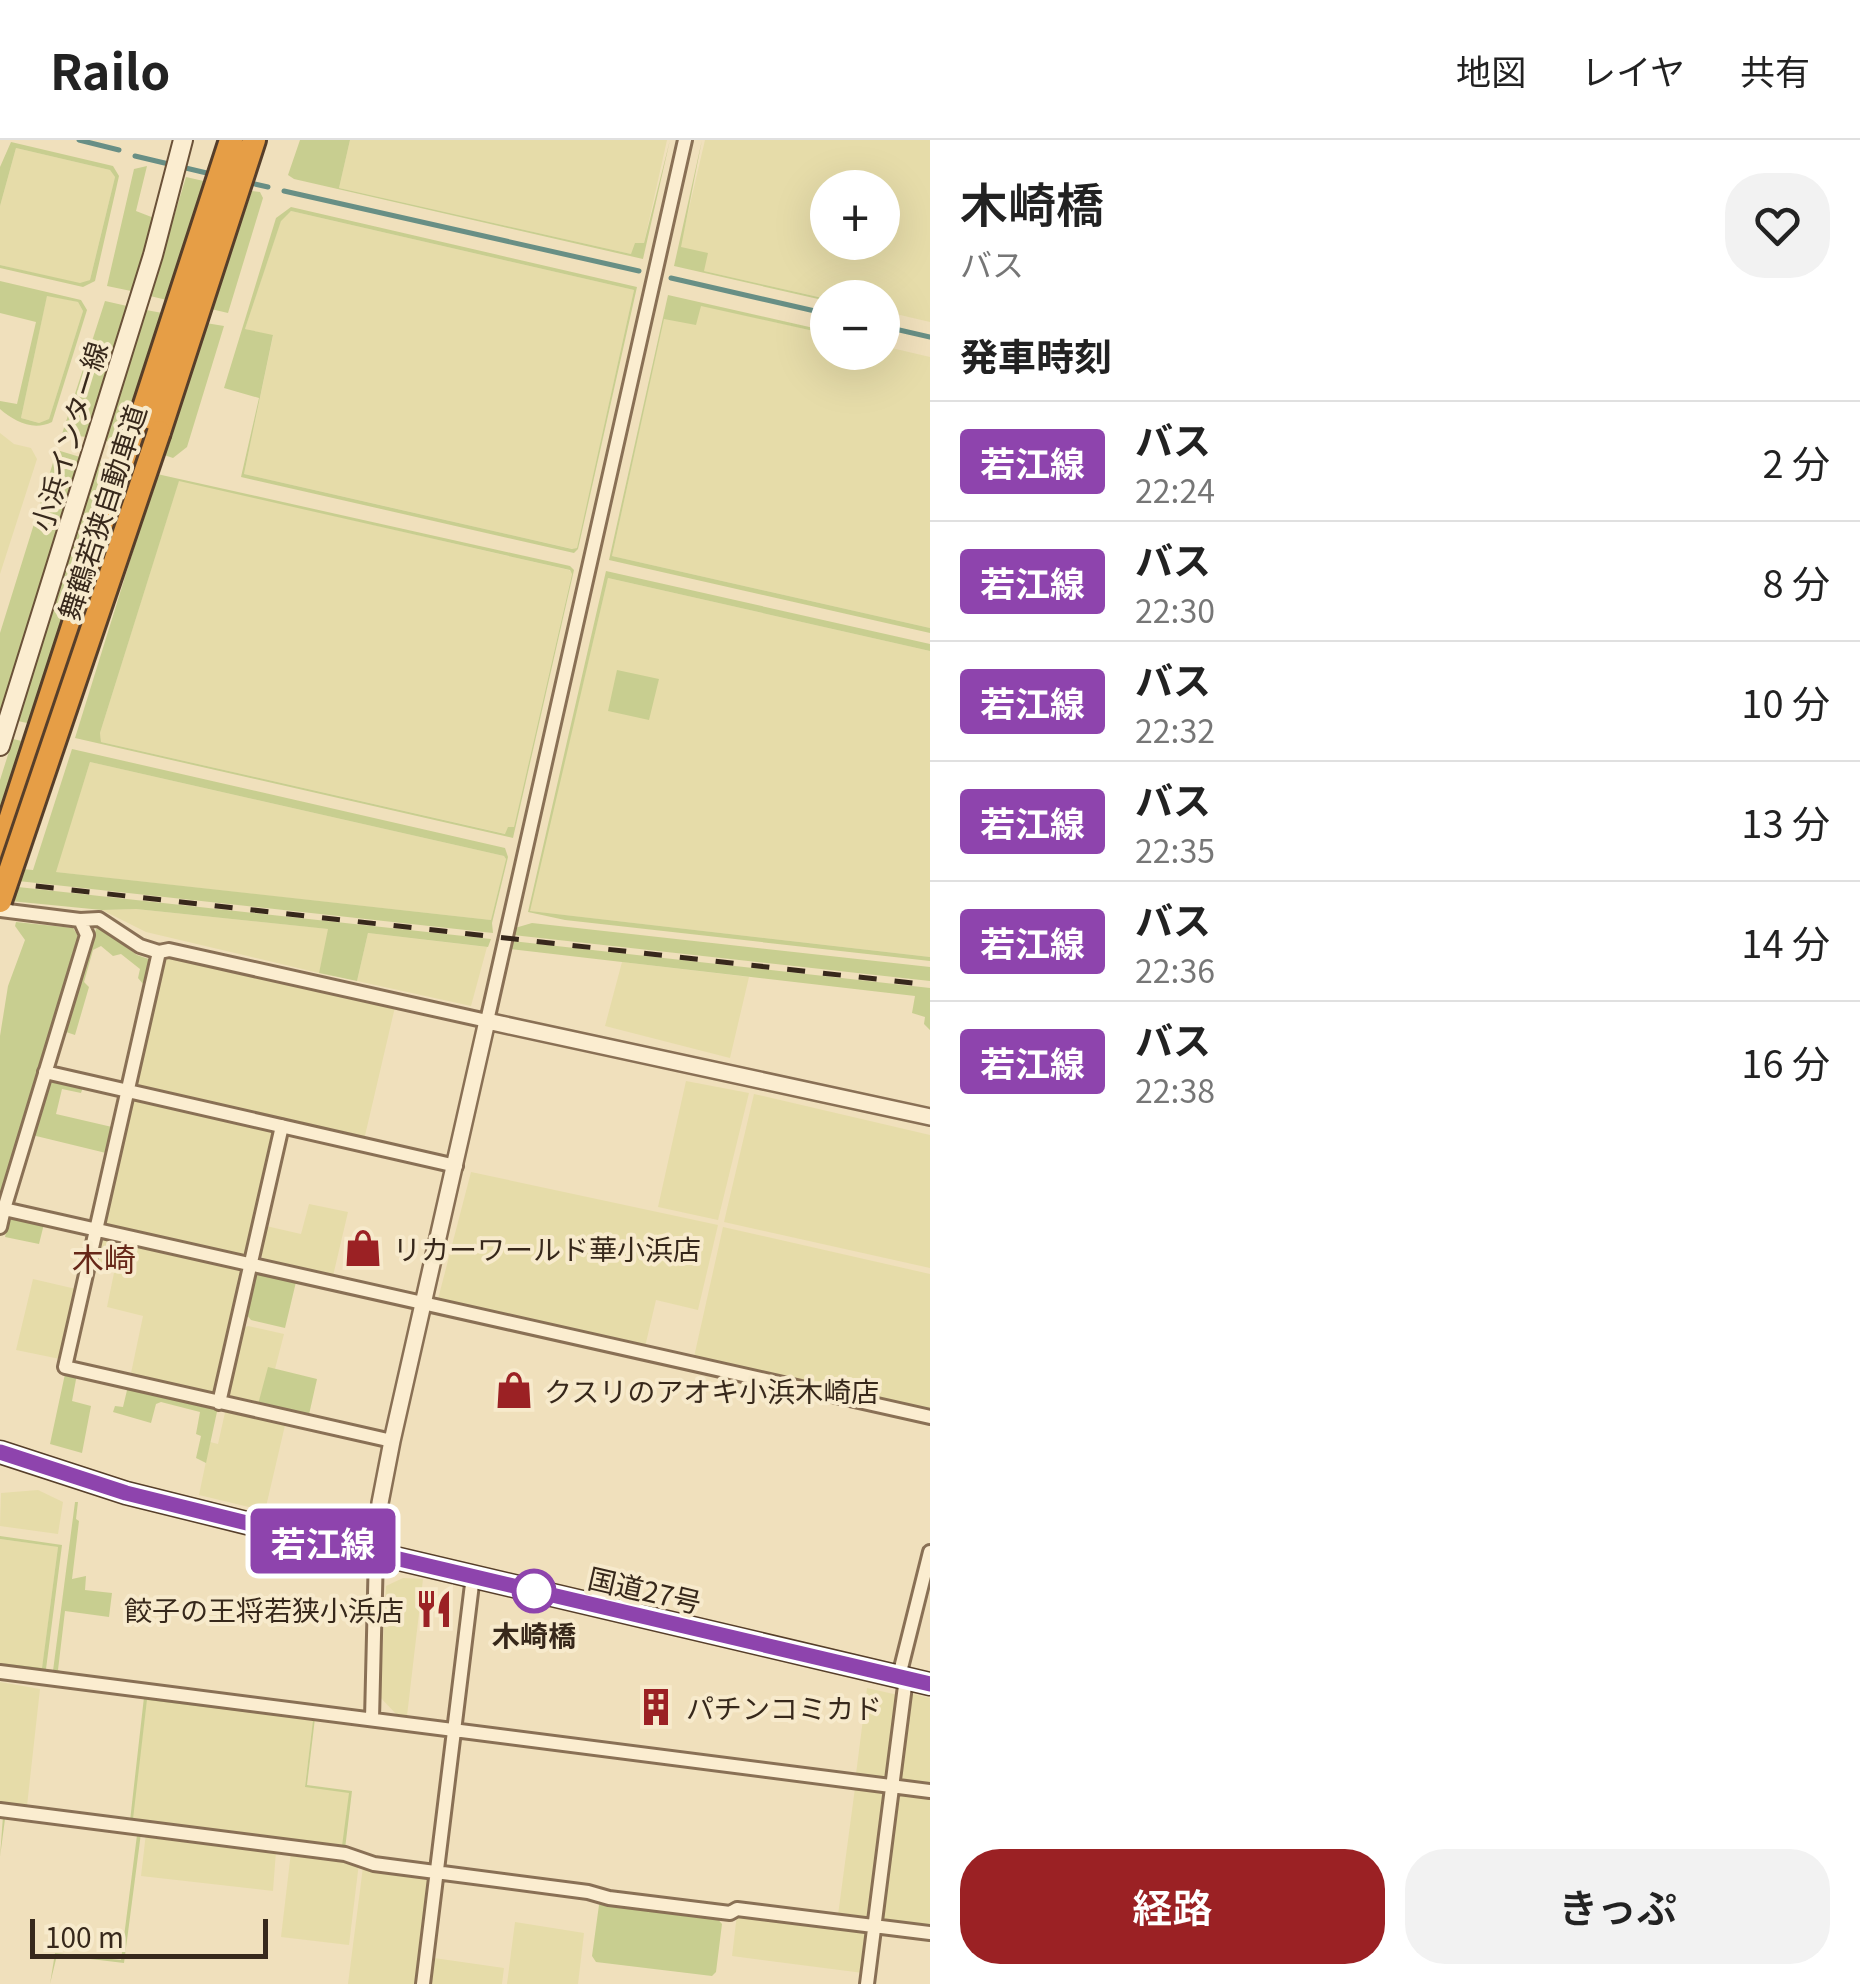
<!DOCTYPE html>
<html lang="ja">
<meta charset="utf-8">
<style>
:root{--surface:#fff;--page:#f2f2f2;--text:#222;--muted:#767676;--line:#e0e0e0;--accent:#9b2124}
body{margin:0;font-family:Georgia,"Noto Sans JP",serif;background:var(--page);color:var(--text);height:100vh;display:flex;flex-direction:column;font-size:38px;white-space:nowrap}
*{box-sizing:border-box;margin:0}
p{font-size:32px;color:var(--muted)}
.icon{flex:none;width:55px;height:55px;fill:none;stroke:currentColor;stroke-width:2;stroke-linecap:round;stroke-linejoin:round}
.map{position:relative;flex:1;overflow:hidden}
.sheet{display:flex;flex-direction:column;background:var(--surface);width:930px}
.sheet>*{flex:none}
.badge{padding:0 20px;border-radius:8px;font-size:35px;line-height:65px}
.buttons{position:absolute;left:810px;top:30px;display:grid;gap:20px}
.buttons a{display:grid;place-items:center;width:90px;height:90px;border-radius:50%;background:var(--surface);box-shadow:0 10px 40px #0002;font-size:50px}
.scale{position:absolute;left:30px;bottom:25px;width:238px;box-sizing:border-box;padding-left:10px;border:5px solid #37281b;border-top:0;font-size:28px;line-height:35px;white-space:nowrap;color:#37281b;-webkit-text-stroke:8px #f7eacc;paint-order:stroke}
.map>.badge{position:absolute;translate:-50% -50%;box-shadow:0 0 0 5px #fff}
h2{padding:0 30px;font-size:38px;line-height:90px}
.round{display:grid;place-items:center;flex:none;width:105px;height:105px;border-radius:40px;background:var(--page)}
.head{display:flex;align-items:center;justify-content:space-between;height:170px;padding:0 30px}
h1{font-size:48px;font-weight:600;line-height:75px}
.cta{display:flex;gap:20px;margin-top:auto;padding:20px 30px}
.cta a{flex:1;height:115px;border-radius:40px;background:var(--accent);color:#fff;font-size:40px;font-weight:600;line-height:115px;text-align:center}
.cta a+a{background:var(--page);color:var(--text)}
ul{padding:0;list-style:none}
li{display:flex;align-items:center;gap:30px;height:120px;padding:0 30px;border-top:2px solid var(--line)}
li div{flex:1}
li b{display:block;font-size:38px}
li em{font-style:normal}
li .badge{min-width:110px;font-weight:700;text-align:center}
header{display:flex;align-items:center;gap:60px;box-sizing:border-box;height:140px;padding:0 50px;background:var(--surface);border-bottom:2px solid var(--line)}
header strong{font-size:48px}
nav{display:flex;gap:55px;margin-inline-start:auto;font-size:35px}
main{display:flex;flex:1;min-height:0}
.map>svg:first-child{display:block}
.farmland{fill:#e6dca9;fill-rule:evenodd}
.green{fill:#c8ce90;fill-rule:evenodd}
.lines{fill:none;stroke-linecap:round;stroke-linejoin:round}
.stream{stroke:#688f85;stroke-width:5}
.minor-casing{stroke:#897055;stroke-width:18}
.tertiary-casing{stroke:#897055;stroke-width:20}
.secondary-casing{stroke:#6a5138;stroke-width:22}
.trunk-casing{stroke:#563e2a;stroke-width:25}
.motorway-casing{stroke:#563e2a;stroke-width:28}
.minor{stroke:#fbedd0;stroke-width:12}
.tertiary{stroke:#fbedd0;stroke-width:15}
.secondary{stroke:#fbedd0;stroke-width:18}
.trunk{stroke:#eeba6c;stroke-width:20}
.motorway{stroke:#e69e46;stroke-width:22}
.rail{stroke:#37281b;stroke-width:5;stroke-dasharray:18 18;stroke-linecap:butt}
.motorway-bridge-casing{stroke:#563e2a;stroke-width:28;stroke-linecap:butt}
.motorway-bridge{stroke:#e69e46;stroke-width:22}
.line-casing{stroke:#fff;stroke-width:22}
.line{stroke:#8e44ad;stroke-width:15}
.stop-dot{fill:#fff;stroke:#8e44ad;stroke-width:5}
.labels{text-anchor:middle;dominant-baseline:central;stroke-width:8;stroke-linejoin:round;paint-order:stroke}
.street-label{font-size:28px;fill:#37281b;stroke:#f7eacc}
.poi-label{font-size:28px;fill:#37281b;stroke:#f7eacc;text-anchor:start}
.stop-label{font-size:28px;font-weight:bold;fill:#37281b;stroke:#f7eacc}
.quarter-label{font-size:32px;fill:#662718;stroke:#f7eacc}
</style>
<header>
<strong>Railo</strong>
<nav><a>地図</a><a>レイヤ</a><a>共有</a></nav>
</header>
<main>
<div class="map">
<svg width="930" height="1844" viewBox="0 0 930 1844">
<rect width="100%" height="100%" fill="#f0e0bc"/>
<!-- farmland -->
<path class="farmland" d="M350 0H667L644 103 631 114 339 48Z
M705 0H930V182L883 171 882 158 827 159 704 131 680 107ZM828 48H882V102H828Z
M16 8 110 30 115 37 90 140 80 144 0 125V66Z
M291 71 634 150 577 408 573 409 244 334 273 196 245 189 281 80Z
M47 155 78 162 83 171 49 279 39 283 21 278Z
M700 165 827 194 828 212H882L883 206 930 217V488L612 416 664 178Z
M0 293 14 304 31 308 37 319 0 434Z
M179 340 569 430 572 433 514 687 506 694 101 602 100 593Z
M608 438 930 511V817L529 771Z
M90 622 504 716 506 719 491 780 55 732Z
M136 769 329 789 319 833 146 792 102 770Z
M368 793 487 807 471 866 357 841Z
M166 815 395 867 364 1000 135 948Z
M622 822 749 837 730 918 605 886Z
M686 941 749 953 718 1080 658 1067Z
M754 954 930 995V1128L724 1082Z
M133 957 275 989 247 1116 104 1084Z
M471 1032 718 1085 698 1170 656 1160 645 1207 438 1159Z
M309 1064 348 1072 333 1136 264 1120 260 1113 266 1086 301 1094Z
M723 1087 930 1134V1270L694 1217Z
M101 1098 244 1131 215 1258 130 1238 143 1176 107 1167 114 1133 94 1128Z
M33 1139 76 1149 60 1219 16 1210Z
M248 1186 284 1194 275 1229 269 1228 257 1268 229 1262 227 1255 242 1189Z
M226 1268 286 1281 265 1371 199 1355 210 1302 218 1304Z
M38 1350 63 1362 58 1394 0 1386 1 1353Z
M0 1399 58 1407 42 1529 0 1523Z
M403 1438 423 1439 407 1576 396 1574 380 1557 386 1446Z
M0 1542 40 1549 27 1666 0 1662Z
M867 1548 898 1555 887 1638 856 1634Z
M913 1554 930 1558V1644L900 1641 910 1557Z
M147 1559 313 1580 305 1646 350 1652 343 1706 132 1679Z
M855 1648 885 1652 869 1779 838 1775Z
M898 1653 930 1656V1788L882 1781Z
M146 1693 276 1711 273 1751 141 1736Z
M291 1712 359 1723 349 1805 281 1797Z
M363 1727 428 1736 415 1844H348Z
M737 1774 868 1791 863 1833 732 1816Z
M515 1782 584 1793 578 1844H507Z
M434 1818 504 1828 502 1844H431Z"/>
<!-- green -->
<path class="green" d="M300 0H350L339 48 631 114 635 103H644L670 0 643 119 294 39 288 35Z
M702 0 681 107 708 113 704 131 827 159V161L674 126Z
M11 2 113 26 119 36 95 141 83 147 0 128V125L80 143 90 140 115 37 110 30 16 8 0 66V27Z
M147 26 136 71 154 78 131 151 107 146 134 29Z
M186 37 208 42 171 161 150 156Z
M252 51 260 52 263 58 228 173 211 169Z
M291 67 637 147 578 409 574 413 241 337 259 258 224 248 276 78ZM291 71 634 150 577 408 572 409 244 334 273 195 245 189 281 81Z
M0 141 81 160 87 170 52 282C33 291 15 282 0 269V261L17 264 36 182 0 173ZM47 156 78 162 83 171 49 279 39 283 21 278Z
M668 155 827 191V194L701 166 696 185 664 179 612 416 930 488V493L609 420Z
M105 161 127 166 86 297 62 294Z
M146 170 168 174 125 306 106 301Z
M206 183 224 186 187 307 173 318 164 315Z
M57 310 80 317 0 574V493Z
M99 323 118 327 36 585 18 581Z
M157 334 570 426 574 430 513 698 75 598ZM179 341 570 430 572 434 514 687H508L505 694 101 602 100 593Z
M606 431 930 504V511L608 438 530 771 930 817V821L565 780 528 772Z
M617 530 659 539 649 580 608 571Z
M13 599 30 603 0 693V640Z
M72 609 505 708 508 717 492 783 493 793 0 739V727L33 730ZM90 622 504 716 506 719 491 780 56 732Z
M0 745 491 799 488 807 368 793 357 841 319 833 328 789 136 769 102 770 0 760Z
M16 782 73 788 80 799 0 1060V896L8 846 25 800 15 786Z
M532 783 930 827V841L513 795 515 788Z
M97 786 137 815 149 819 144 845 138 838 140 829 121 814 113 816 101 806 93 810 84 842 89 847 75 895 63 891Z
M512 801 930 848V890L924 884 925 877 912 873 915 856 510 809Z
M51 939 83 947 81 953 62 949 56 974 112 987 106 1013 32 995Z
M13 1077 44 1084 39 1104 5 1097 9 1079Z
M259 1134 296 1142 285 1188 251 1180 246 1174 255 1137Z
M268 1227 317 1239 308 1279 257 1268Z
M69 1232 77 1234 72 1261 91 1266 82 1313 50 1304 65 1234Z
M128 1246 218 1267 206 1323 196 1318 201 1296 196 1294 200 1272 161 1262 156 1264 151 1283 113 1272 115 1266 123 1267Z
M75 1362H78L76 1379 79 1381 72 1439 86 1436 85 1450 112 1453 109 1477 65 1471 58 1530 71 1535 53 1531Z
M0 1396 62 1405 46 1529 43 1531 0 1523 42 1528 58 1407 0 1399Z
M144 1557 315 1578 307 1645 352 1651 345 1709 130 1681ZM147 1560 313 1580 305 1647 349 1653 342 1706 133 1679Z
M3 1676 141 1693 124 1823 57 1815 50 1844 55 1813 121 1820 137 1695 5 1679 0 1717Z
M602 1763 716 1777 722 1784 716 1832 712 1836 596 1822 592 1816 599 1765Z"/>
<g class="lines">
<!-- stream -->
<path class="stream" d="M79 0 119 10
M135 16 211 34
M246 42 268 47
M284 51 639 131
M671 138 828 174
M882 186 930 197"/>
<!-- minor casing -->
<g class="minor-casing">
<path id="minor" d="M0 770 80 780 99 779 140 806 159 812 169 810 487 881 685 0
M80 780 87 795 4 1069 930 1277
M159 812 65 1227 392 1301
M45 932 456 1026
M0 1087 4 1069
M219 1263 282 986
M0 1532 930 1651
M899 1536 930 1412
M372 1579 376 1412
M0 1670 345 1714 374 1724 588 1752 609 1758 730 1773 737 1769 930 1793
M423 1844 473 1436
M867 1844 906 1538"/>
</g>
<!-- tertiary casing -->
<g class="tertiary-casing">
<path id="tertiary" d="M376 1412 380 1363 392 1301 487 881 930 977"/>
</g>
<!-- secondary casing -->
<g class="secondary-casing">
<path id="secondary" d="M0 606 153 115 183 0"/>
</g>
<!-- trunk casing -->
<g class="trunk-casing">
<path id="trunk" d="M0 1312 126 1353 259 1386 930 1544"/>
</g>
<!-- motorway casing -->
<g class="motorway-casing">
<path id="motorway" d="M159 292 254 0
M0 711 231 0"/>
</g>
<!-- minor -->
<use href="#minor" class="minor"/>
<!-- tertiary -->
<use href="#tertiary" class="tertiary"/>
<!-- secondary -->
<use href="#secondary" class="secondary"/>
<!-- trunk -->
<use href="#trunk" class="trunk"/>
<!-- motorway -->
<use href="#motorway" class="motorway"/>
<!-- rail -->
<path class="rail" d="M0 742 930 845"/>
<!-- motorway-bridge casing -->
<g class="motorway-bridge-casing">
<path id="motorway-bridge" d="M0 761 159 292"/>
</g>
<!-- motorway-bridge -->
<use href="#motorway-bridge" class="motorway-bridge"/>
</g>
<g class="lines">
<!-- line casing -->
<g class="line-casing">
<path id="line" d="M0 1312 126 1353 259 1386 930 1544"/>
</g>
<!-- line -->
<use href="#line" class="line"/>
</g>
<!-- icons -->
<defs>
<g id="shop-bare" transform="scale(3)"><path d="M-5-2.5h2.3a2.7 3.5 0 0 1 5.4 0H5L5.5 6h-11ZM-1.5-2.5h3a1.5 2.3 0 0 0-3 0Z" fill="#9b2124" stroke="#f7eacc" stroke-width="2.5" paint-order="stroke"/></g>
<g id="restaurant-bare" transform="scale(3)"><path d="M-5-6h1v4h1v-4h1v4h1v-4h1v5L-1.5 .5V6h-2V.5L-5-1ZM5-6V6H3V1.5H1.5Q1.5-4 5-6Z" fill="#9b2124" stroke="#f7eacc" stroke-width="2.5" paint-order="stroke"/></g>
<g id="building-bare" transform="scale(3)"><path d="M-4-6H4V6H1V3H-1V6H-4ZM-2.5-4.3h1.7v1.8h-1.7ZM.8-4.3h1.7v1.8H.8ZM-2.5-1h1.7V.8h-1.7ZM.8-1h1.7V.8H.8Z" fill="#9b2124" stroke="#f7eacc" stroke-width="2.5" paint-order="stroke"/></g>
</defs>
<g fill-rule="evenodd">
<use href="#shop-bare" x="363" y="1108"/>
<use href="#shop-bare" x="514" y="1250"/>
<use href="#restaurant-bare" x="434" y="1469"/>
<use href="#building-bare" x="656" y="1567"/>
</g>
<!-- markers -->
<circle class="stop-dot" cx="534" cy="1451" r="20"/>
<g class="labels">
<!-- street labels -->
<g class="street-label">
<text transform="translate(68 296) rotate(-73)">小浜インター線</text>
<text transform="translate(101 372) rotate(-72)">舞鶴若狭自動車道</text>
<text transform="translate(645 1449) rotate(13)">国道27号</text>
</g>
<!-- poi labels -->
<g class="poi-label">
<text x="393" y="1108">リカーワールド華小浜店</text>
<text x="544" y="1250">クスリのアオキ小浜木崎店</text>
<text x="404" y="1469" text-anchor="end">餃子の王将若狭小浜店</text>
<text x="686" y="1567">パチンコミカド</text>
</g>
<!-- stop labels -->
<g class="stop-label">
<text x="534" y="1494">木崎橋</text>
</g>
<!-- quarter labels -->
<g class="quarter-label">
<text x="104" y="1117">木崎</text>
</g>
</g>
</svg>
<div class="buttons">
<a>+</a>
<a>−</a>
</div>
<div class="scale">100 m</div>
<b class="badge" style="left:323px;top:1401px;background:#8e44ad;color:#fff">若江線</b>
</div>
<section class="sheet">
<div class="head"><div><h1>木崎橋</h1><p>バス</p></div><a class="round"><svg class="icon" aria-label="heart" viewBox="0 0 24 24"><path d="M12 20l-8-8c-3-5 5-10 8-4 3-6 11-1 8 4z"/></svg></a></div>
<h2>発車時刻</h2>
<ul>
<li><span class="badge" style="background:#8e44ad;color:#fff">若江線</span><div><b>バス</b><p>22:24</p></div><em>2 分</em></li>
<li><span class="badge" style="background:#8e44ad;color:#fff">若江線</span><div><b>バス</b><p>22:30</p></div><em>8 分</em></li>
<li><span class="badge" style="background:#8e44ad;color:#fff">若江線</span><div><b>バス</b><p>22:32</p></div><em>10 分</em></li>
<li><span class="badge" style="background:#8e44ad;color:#fff">若江線</span><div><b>バス</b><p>22:35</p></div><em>13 分</em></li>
<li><span class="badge" style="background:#8e44ad;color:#fff">若江線</span><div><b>バス</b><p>22:36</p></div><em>14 分</em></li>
<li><span class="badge" style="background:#8e44ad;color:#fff">若江線</span><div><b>バス</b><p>22:38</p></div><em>16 分</em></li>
</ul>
<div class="cta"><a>経路</a><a>きっぷ</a></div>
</section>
</main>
